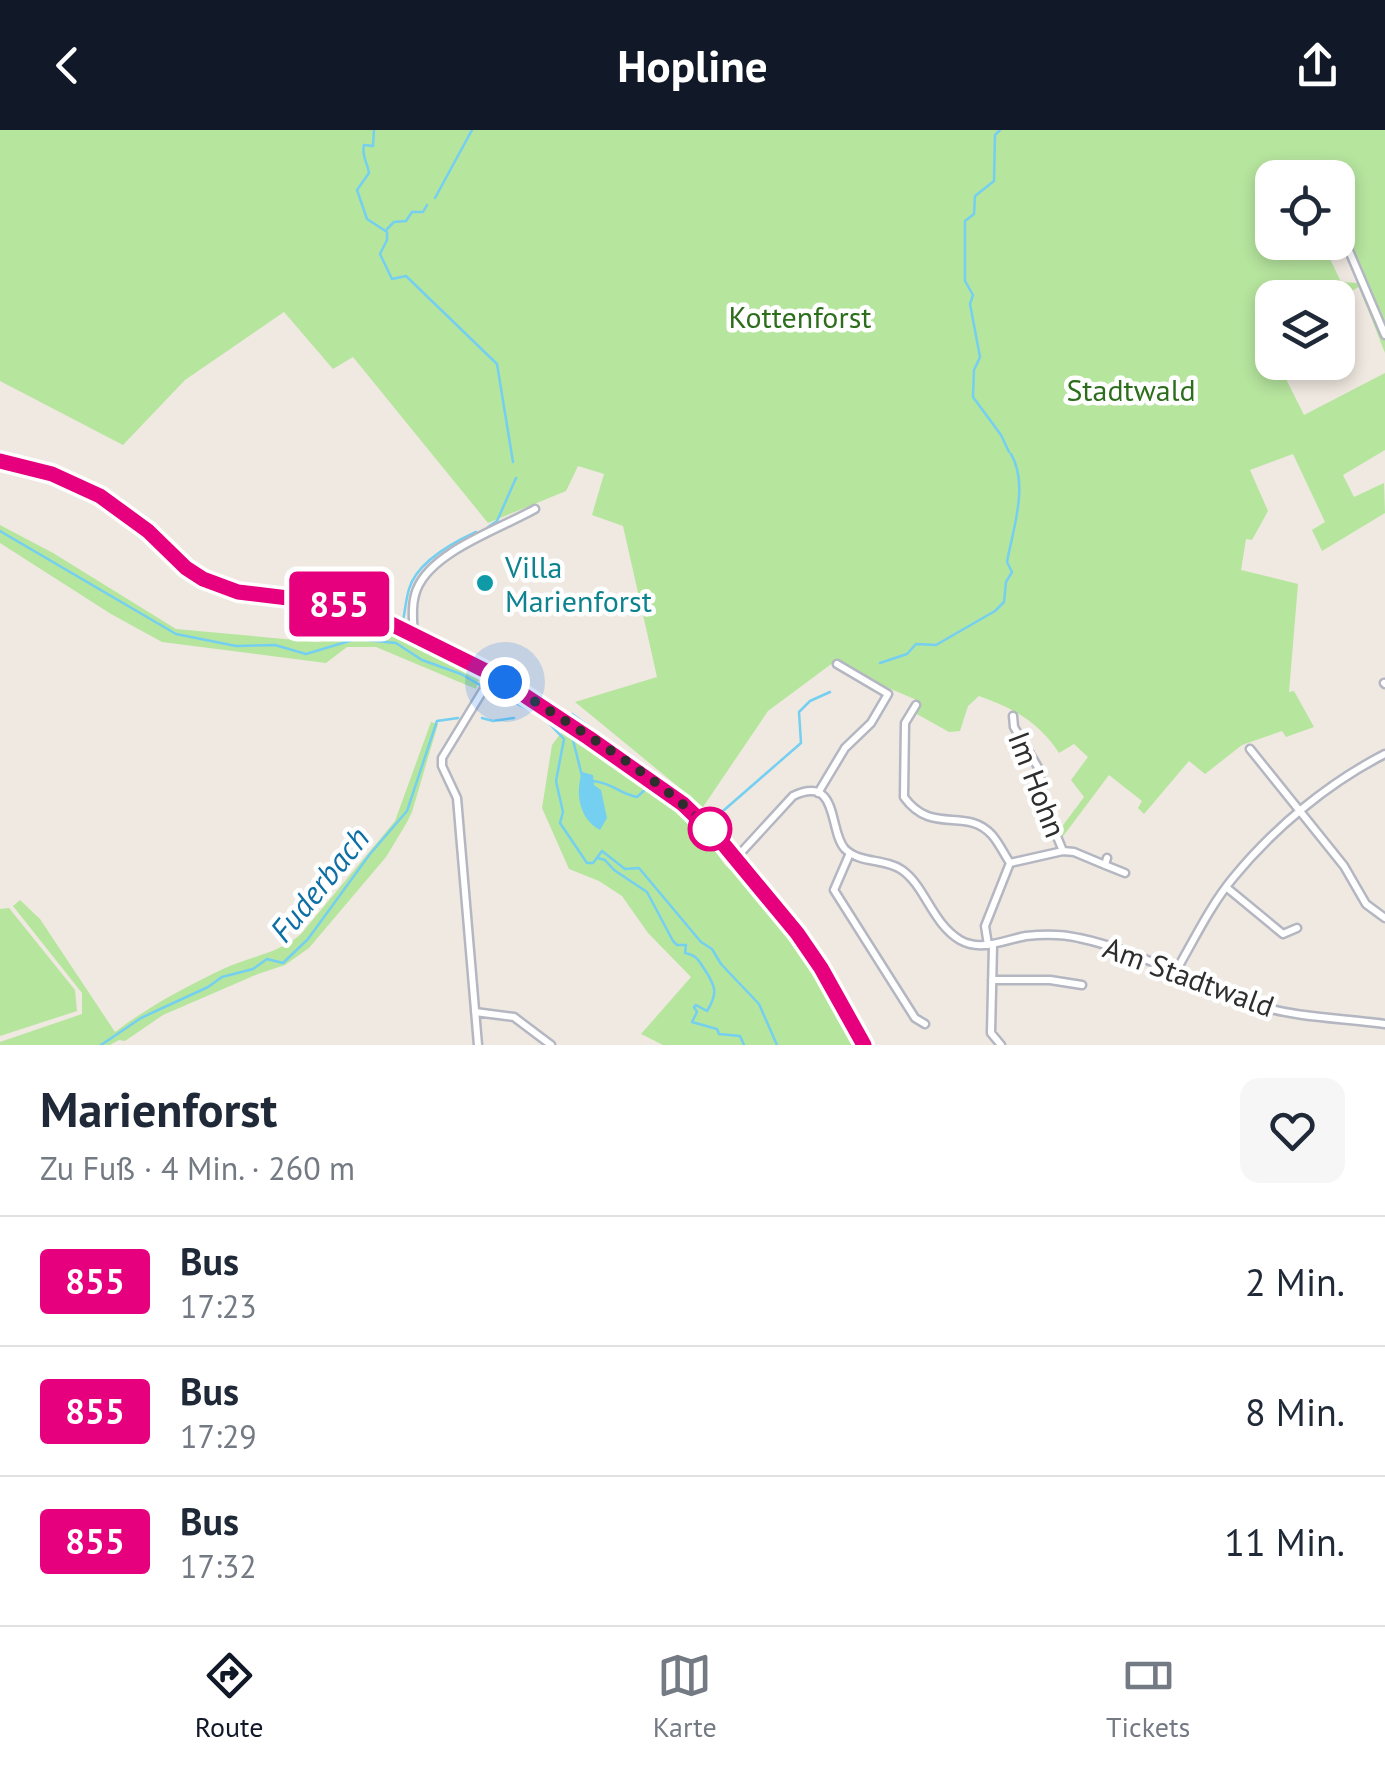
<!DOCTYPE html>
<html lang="de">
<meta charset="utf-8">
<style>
:root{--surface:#fff;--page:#f6f6f7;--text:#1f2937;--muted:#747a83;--line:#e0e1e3;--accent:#111827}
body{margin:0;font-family:"PT Sans",sans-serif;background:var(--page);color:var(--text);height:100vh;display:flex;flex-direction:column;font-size:38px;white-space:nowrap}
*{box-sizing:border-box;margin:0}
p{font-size:32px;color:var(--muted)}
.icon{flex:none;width:55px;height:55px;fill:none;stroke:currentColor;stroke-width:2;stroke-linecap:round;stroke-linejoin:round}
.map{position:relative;height:915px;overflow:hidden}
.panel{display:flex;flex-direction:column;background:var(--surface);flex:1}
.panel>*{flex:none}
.badge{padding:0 20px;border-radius:8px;font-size:35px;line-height:65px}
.fabs{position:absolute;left:1255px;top:30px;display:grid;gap:20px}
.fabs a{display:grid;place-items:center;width:100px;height:100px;border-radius:20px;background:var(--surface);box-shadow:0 5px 15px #0003;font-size:50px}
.you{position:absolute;width:50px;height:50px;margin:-25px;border:8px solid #fff;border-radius:50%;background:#1a73e8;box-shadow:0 0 0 15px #1a73e833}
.map>.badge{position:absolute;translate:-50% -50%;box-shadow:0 0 0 5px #fff}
.round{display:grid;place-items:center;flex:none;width:105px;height:105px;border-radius:20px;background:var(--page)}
.overview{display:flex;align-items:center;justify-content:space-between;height:170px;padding:0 40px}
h1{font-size:48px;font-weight:700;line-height:75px}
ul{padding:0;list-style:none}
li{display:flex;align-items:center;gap:30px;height:130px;padding:0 40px;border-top:2px solid var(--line)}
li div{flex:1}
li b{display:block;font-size:38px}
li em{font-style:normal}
li .badge{min-width:110px;font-weight:700;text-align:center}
header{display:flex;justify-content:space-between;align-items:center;height:130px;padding:0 40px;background:var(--accent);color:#fff;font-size:45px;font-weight:700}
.tab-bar{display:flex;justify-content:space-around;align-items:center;height:140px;border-top:2px solid var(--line);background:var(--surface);font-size:28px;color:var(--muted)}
.tab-bar a{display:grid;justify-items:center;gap:5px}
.tab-bar .active{color:var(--accent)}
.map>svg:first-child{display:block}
.green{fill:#b6e59e;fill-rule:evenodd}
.water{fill:#75cff0}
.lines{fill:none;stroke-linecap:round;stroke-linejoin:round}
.stream{stroke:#75cff0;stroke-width:2.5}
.street-casing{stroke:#b4b7c1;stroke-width:11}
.secondary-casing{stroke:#b4b7c1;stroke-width:14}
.street{stroke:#fff;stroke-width:6}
.secondary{stroke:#fff;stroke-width:9}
.line-casing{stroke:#fff;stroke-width:22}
.line{stroke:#e6007e;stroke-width:15}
.walk{stroke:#2e2e2e;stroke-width:10;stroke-dasharray:0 18}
.culture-dot{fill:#0f9aa8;stroke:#fff;stroke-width:4}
.stop-dot{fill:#fff;stroke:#e6007e;stroke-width:5}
.labels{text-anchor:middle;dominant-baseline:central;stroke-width:9;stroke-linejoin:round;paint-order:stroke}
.park-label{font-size:30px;fill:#2c6e1b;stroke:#fff}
.culture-label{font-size:30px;fill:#0d838f;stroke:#fff;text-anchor:start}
.street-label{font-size:30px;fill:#2e2e2e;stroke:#fff}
.water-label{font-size:32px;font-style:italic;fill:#0d6fa3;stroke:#fff}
</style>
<header><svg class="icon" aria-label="back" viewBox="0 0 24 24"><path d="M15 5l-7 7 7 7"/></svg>Hopline<svg class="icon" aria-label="share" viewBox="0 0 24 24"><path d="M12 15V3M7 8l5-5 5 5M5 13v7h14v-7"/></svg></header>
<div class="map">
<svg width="1385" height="915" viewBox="0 0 1385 915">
<rect width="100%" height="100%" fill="#efe9e1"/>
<!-- green -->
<path class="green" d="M0 0H1385V223L1359 157 1338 168H1272V203L1266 206 1272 221V232L1278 233 1304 285 1385 243V320L1343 345 1354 367 1384 353 1385 383 1322 421 1312 400 1325 392 1293 324 1250 340 1268 381 1252 410 1246 409 1241 440 1298 454 1289 562 1294 561 1314 597 1286 607 1282 601 1242 615 1205 644 1189 631 1144 684 1138 678 1142 671 1109 645 1061 709 1058 702 1084 667 1071 650 1088 627 1074 614 1059 623C1039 592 1013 578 979 566L968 576 960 601 949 602 915 583 919 571 853 543 838 529 768 581 703 677 575 572 657 547 623 396 592 385 604 344 578 336 566 361 488 393 353 227 333 239 284 182 185 250 123 315 0 251ZM1272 48H1338V104L1359 153 1341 152 1322 112H1272Z
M0 395 53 423 176 499 318 512 338 506 388 501 480 545 476 559 376 517H347L326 533 162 512 111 484 0 413Z
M431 592 438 594 412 682 406 694 386 727 309 818 285 835 258 844 163 885 125 911 119 910 110 915H0V912L82 884V863L13 776 20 770 40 789 115 902C148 877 185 857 223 839 249 827 280 823 301 804L395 691Z
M564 599 642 650 696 694 725 735 767 773 798 813 858 915H663L641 904 691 847 648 803 622 766 599 751 569 739 542 678 552 615Z
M9 778 75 860 77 881 0 906V779Z"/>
<!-- water -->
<path class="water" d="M582 642 593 645 594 655 601 660 607 688 600 700C579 689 575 663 582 642Z"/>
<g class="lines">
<!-- stream -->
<path class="stream" d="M374 0 373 16 364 15C361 25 368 34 369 43L357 60 367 89 387 102V110L380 124 392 149 406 146 497 234 513 332
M1000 0 995 5 994 51 975 66 974 84 965 91V151L973 165 970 174 980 227 974 240 973 267 1001 305 1009 322
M435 68 472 0
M387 99 394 92 406 91 412 82H423L427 75
M488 397 497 391 516 348
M0 401 176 504 236 516 275 515 306 524 356 509 396 513 422 530 461 544 480 555
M403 491C405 481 406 469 409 459 417 432 452 413 476 402
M880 533 907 524 916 514 936 515 995 481 1004 472 1006 452 1012 442 1007 432C1013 399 1029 355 1011 324
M493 562 542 586 564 609 556 651 563 682 560 693 587 733H593L602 721 625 739 639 738 701 812 712 819 721 834 759 874 777 915
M572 584 703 680
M482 588 493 591 514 588
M564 597 572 606 582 646
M593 651C616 654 617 663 637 667L649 656
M706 683 711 687 723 681 801 613 799 582 810 571 830 562
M598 728 605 730 614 740 647 762 673 811 677 815H686L685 823C698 826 698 830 705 840 716 857 718 863 707 881L696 875 694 877 697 882 692 892 717 899 719 904 740 906 744 915
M101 915 141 888 208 857 222 847 253 839 267 829 283 833 308 809 370 724 407 681 437 591 458 588"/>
<!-- street casing -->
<g class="street-casing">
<path id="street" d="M1338 95 1385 205
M414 506C413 491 411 473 417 459 432 421 502 398 535 379
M1384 553 1385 554
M916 575 905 593 904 667C932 706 966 676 992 705 999 713 1004 724 1010 733
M1013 586 1014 597 1039 639 1045 678 1063 721
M1250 619 1344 736 1366 774 1385 788
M818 663 845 618 871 593 888 564 837 534
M850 723 834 760 915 888 925 894
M736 728 793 666C840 644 828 701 845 719 860 734 885 728 902 740 925 756 932 793 960 810 981 822 1004 810 1026 806 1044 804 1062 804 1079 808 1142 821 1197 856 1257 875 1297 888 1343 888 1385 894
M1105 735 1125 743
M1226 757 1283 804 1297 798
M988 815 985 796 1010 733 1063 721 1074 722 1105 735 1107 728
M993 815 991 903 1001 915
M1176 841C1194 810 1210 776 1233 748 1274 698 1328 653 1385 624
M992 850H1050L1082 855
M475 882 514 887 551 915
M478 915 457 668 442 636V628L493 544"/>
</g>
<!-- secondary casing -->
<g class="secondary-casing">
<path id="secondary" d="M0 331 53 344 100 366 203 449 238 462 328 472 371 485 493 544 589 608 683 674 720 710 797 803 821 838 864 915"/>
</g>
<!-- street -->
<use href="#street" class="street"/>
<!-- secondary -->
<use href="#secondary" class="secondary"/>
</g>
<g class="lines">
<!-- line casing -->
<g class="line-casing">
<path id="line" d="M0 331 52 344 100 366 148 401 186 438 203 449 238 462 338 474 371 484 492 544 589 608 683 674 720 710 797 803 821 838 864 915"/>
</g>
<!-- line -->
<use href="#line" class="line"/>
<!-- walk -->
<path class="walk" d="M505 552C574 598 651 641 710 699"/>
</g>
<!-- markers -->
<circle class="culture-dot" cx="485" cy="453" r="10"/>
<circle class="stop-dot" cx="710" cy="699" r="20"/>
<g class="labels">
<!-- park labels -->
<g class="park-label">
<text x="800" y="186">Kottenforst</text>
<text x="1131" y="259">Stadtwald</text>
</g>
<!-- culture labels -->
<g class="culture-label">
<text x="505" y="436">Villa<tspan x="505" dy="34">Marienforst</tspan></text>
</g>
<!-- street labels -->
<g class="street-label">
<text transform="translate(1038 654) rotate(69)">Im Hohn</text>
<text transform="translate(1189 846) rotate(20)">Am Stadtwald</text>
</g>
<!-- water labels -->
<g class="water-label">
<text transform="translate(319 754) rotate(-51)">Fuderbach</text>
</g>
</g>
</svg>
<div class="fabs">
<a><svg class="icon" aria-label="locate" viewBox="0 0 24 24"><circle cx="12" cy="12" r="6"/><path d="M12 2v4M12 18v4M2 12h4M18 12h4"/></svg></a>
<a><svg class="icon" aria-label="layers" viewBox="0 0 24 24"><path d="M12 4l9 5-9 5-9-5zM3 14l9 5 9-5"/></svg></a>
</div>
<div class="you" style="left:505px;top:552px"></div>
<b class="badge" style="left:339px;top:474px;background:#e6007e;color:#fff">855</b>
</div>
<section class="panel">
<div class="overview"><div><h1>Marienforst</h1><p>Zu Fuß · 4 Min. · 260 m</p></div><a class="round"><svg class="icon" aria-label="heart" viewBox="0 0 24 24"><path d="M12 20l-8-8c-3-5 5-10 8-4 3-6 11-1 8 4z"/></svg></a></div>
<ul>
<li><span class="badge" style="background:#e6007e;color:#fff">855</span><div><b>Bus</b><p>17:23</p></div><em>2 Min.</em></li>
<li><span class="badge" style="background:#e6007e;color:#fff">855</span><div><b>Bus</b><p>17:29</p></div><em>8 Min.</em></li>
<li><span class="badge" style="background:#e6007e;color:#fff">855</span><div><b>Bus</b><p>17:32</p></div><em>11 Min.</em></li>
</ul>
</section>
<nav class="tab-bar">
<a class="active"><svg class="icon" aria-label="directions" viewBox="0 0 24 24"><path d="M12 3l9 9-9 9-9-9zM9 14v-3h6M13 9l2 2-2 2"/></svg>Route</a>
<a><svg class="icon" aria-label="map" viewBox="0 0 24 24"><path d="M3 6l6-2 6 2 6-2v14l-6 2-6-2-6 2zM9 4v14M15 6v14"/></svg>Karte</a>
<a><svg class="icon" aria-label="tickets" viewBox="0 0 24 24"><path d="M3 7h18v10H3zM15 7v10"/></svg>Tickets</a>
</nav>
